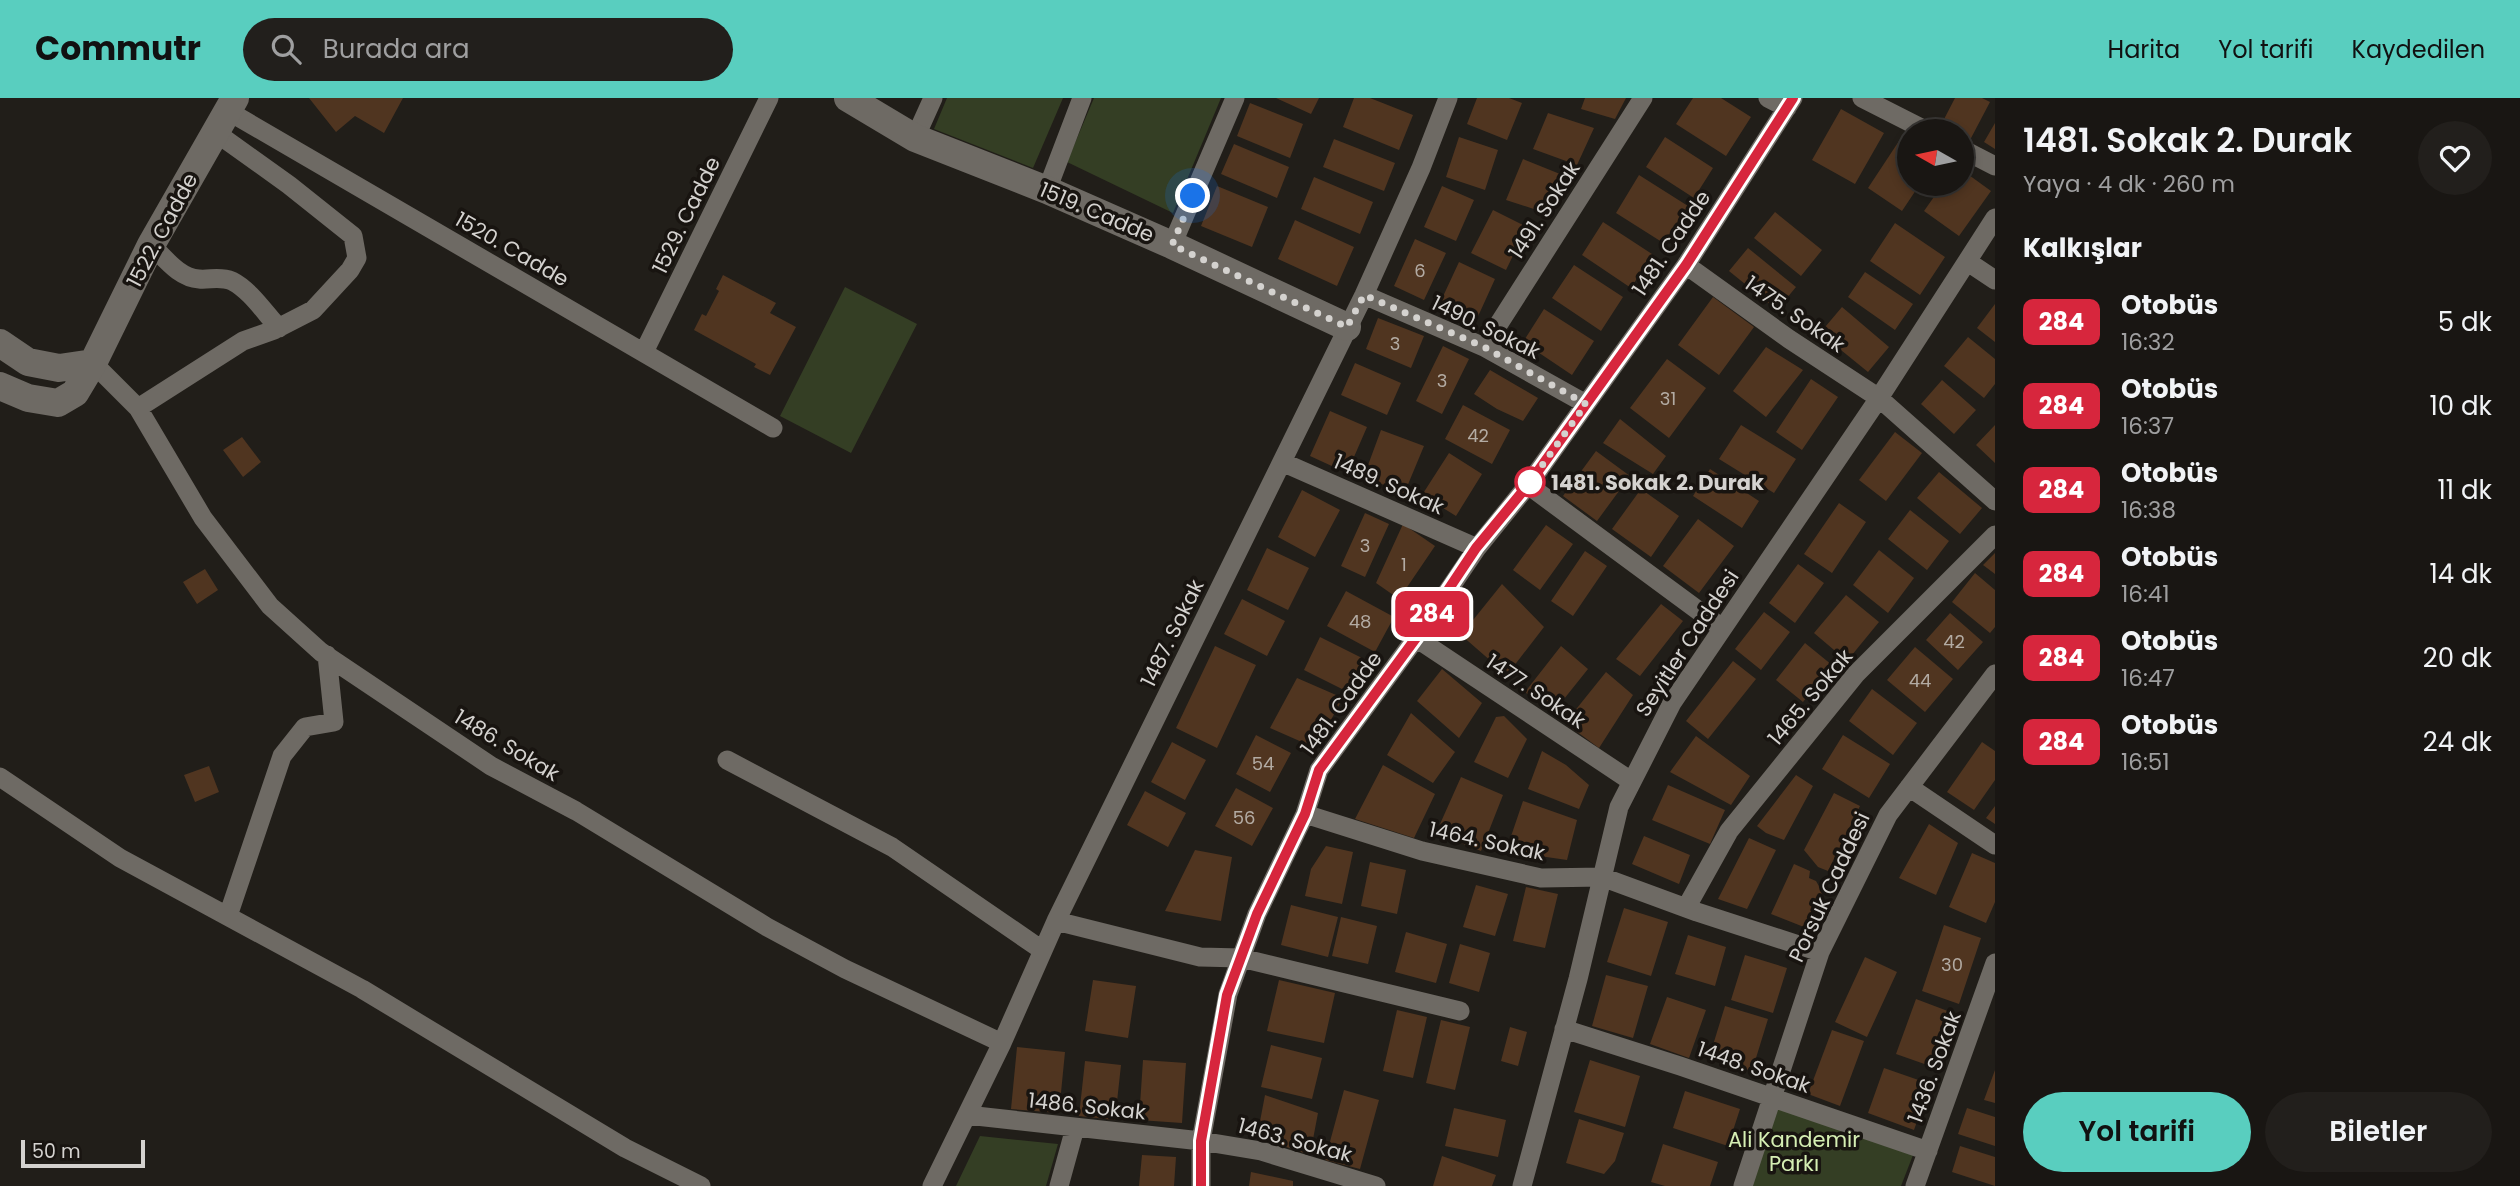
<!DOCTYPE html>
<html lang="tr">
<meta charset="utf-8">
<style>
:root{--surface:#191613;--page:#221f1c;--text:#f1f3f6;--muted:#9f9fa0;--line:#373533;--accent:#59cebf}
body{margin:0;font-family:Poppins,sans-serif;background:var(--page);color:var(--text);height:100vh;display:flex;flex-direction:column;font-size:26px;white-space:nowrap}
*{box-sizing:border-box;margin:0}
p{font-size:23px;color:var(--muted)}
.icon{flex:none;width:38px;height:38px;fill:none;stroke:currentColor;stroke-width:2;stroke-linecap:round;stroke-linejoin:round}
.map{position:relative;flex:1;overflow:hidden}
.sheet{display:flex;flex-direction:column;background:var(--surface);width:525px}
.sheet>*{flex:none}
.badge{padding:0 14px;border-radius:10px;font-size:24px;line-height:46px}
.needle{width:46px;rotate:279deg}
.fabs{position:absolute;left:1897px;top:21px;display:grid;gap:14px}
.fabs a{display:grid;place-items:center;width:77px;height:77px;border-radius:50%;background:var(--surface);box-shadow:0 4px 10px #0003,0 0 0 2px var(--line);font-size:35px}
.scale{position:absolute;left:21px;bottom:18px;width:124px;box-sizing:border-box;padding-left:7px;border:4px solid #d4d2cf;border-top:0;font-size:19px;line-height:24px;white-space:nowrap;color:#d4d2cf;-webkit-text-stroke:5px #181410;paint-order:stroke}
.you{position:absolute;width:35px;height:35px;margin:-18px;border:5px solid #fff;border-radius:50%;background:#1a73e8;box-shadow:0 0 0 10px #1a73e833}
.map>.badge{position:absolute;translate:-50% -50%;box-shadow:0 0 0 4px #fff}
h2{padding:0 28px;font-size:26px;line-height:63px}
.round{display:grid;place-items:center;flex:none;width:74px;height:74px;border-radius:37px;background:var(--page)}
.head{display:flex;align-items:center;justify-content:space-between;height:119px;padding:0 28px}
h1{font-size:33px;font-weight:600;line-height:52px}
.primary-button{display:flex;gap:14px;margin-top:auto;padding:14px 28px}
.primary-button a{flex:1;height:80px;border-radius:42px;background:var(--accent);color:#111;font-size:28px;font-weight:600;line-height:80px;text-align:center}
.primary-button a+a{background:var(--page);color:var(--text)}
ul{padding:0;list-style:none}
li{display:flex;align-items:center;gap:21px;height:84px;padding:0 28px}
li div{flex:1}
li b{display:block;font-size:26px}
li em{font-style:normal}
li .badge{min-width:77px;font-weight:700;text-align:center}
header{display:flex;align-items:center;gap:42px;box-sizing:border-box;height:98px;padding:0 35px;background:var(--accent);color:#111}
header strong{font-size:33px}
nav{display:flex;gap:38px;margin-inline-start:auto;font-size:24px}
.search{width:490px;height:63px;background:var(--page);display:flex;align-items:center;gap:18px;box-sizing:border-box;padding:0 24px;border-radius:38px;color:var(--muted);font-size:26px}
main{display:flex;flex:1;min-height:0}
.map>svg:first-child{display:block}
.green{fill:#343e24}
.building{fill:#503520}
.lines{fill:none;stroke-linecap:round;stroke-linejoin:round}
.street{stroke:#6e6a64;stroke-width:19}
.secondary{stroke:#6e6a64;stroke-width:28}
.line-casing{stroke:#fff;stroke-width:16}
.line{stroke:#d7263d;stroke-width:10}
.walk{stroke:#d4d2cf;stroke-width:7;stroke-dasharray:0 12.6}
.stop-dot{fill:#fff;stroke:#d7263d;stroke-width:3.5}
.labels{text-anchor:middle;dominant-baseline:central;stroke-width:7;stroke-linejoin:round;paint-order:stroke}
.number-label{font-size:18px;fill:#b3aba3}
.street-label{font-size:21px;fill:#d4d2cf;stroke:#181410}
.stop-label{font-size:21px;font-weight:bold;fill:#d4d2cf;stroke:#181410;text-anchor:start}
.park-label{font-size:21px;fill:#d5eeb3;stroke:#181410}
</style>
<header>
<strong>Commutr</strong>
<div class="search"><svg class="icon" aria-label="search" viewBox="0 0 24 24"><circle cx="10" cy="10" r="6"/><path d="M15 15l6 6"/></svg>Burada ara</div>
<nav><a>Harita</a><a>Yol tarifi</a><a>Kaydedilen</a></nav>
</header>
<main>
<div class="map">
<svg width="1995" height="1088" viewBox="0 0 1995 1088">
<rect width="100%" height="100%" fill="#211e19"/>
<!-- green -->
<path class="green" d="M947 0H1063L1033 70 934 31Z
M1094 0H1221L1173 115 1067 64Z
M845 189 917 226 851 355 780 318Z
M1773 1008 1913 1057 1901 1088H1745Z
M980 1038 1058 1046 1046 1088H956Z"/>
<!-- building -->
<path class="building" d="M309 0H403L384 35 355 18 336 34Z
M1276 0H1319L1311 16Z
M1354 0H1370L1413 17 1399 52 1343 29Z
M1477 0H1509L1522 5 1507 42 1467 26Z
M1585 0H1626L1615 21 1581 11Z
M1693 0H1721L1751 19 1726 58 1676 26Z
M1955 0H1982L1990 4 1970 42 1962 38V33H1953L1941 27Z
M1250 5 1303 26 1290 60 1237 38Z
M1841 11 1884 35 1855 86 1812 62Z
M1548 15 1594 30 1577 67 1533 51Z
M1995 25V51L1984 44Z
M1459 39 1498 52 1485 92 1446 79Z
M1665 39 1713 70 1694 100 1646 69Z
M1334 41 1395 65 1384 93 1323 69Z
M1899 43 1909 50V86H1920L1902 113 1868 90Z
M1234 46 1289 69 1277 100 1221 76Z
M1523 61 1565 78 1543 114 1506 102Z
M1962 72 1991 93 1959 138 1924 113 1943 86H1962Z
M1639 77 1688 108 1665 146 1616 115Z
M1314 79 1373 104 1360 136 1301 111Z
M1217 88 1268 109 1252 149 1201 128Z
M1442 88 1474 102 1456 143 1424 129Z
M1493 112 1527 129 1506 172 1471 155Z
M1775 114 1822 152 1801 178 1754 140Z
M1295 122 1354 149 1337 188 1278 161Z
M1603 124 1652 156 1631 190 1582 157Z
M1895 125 1945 159 1920 197 1870 163Z
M1415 141 1446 155 1424 202 1394 188Z
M1748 150 1796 189 1777 212 1729 173Z
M1459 164 1495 181 1475 225 1439 207Z
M1574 167 1623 199 1601 233 1552 200Z
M1865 174 1913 206 1895 232 1848 199Z
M723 177 776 205 770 215 796 229 770 277 754 269 756 266 694 232 702 216 706 218 719 193 716 191Z
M1713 199 1754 229 1719 277 1678 247Z
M1995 206V244L1977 230Z
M1842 209 1889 249 1868 274 1820 235Z
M1544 211 1594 243 1572 277 1523 244Z
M1378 220 1424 238 1411 270 1366 251Z
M1968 239 1995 261V286L1984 300 1944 268Z
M1443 248 1469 261 1442 316 1416 303Z
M1766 249 1803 272 1766 319 1733 293Z
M1667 261 1706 290 1669 340 1630 310Z
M1355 265 1401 285 1387 317 1341 297Z
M1490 272 1538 300 1523 323 1497 311 1474 296Z
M1811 281 1838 299 1802 352 1776 334Z
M1942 282 1976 312 1954 336 1921 306Z
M1463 307 1510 332 1492 366 1445 341Z
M1330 313 1367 329 1347 375 1310 358Z
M1620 321 1666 358 1653 376 1603 345Z
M1741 327 1796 361 1774 395 1719 361Z
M1995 327V365L1976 347Z
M1381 332 1424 348 1404 396 1364 378Z
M1895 334 1922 355 1886 403 1859 382Z
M242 339 261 364 243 379 223 352Z
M1596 353 1630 378 1597 423 1563 398Z
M1449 355 1482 376 1456 418 1422 397Z
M1710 371 1759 403 1742 430 1693 398Z
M1939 374 1982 410 1960 436 1917 400Z
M1641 391 1679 418 1651 459 1612 431Z
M1302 392 1340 412 1315 459 1278 439Z
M1839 405 1866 424 1832 475 1804 456Z
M1910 412 1949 443 1927 472 1888 441Z
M1365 415 1389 426 1365 479 1341 468Z
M1698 421 1734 448 1699 495 1663 468Z
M1403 426 1435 448 1399 501 1376 485Z
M1546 427 1573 446 1540 492 1513 472Z
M1267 450 1309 470 1288 512 1247 492Z
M1879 452 1914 480 1888 515 1853 487Z
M1585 453 1607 468 1573 518 1551 503Z
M1995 455V476L1983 467Z
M1798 466 1824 485 1795 525 1769 505Z
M205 471 218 492 197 506 183 484Z
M1975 475 1995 492V529L1990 535 1952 504Z
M1502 486 1544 529 1507 577 1461 537Z
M1346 493 1394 519 1375 554 1327 528Z
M1846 497 1879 524 1847 563 1814 535Z
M1242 501 1285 523 1267 558 1224 536Z
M1661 506 1683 523 1640 578 1616 561Z
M1764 514 1790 534 1761 572 1735 551Z
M1950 515 1983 544 1958 572 1926 542Z
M1320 539 1366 562 1350 595 1304 572Z
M1805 545 1832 567 1803 604 1776 582Z
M1215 548 1256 567 1217 650 1176 630Z
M1561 548 1588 571 1552 616 1525 594Z
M1915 549 1953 581 1925 614 1887 582Z
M1733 563 1756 581 1708 641 1686 623Z
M1442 571 1482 605 1459 640 1417 603Z
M1606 574 1633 597 1599 650 1565 625Z
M1297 580 1343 600 1321 640 1317 639 1311 648 1270 630Z
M1872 591 1917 625 1893 657 1849 623Z
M1411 615 1455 654 1433 685 1387 657Z
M1504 618 1527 641 1508 680 1474 664 1496 619Z
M1256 637 1291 655 1270 694 1236 676Z
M1843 637 1890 666 1869 700 1822 671Z
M1696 638 1750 678 1731 707 1670 674Z
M1172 644 1206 662 1185 702 1151 684Z
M1982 644 1995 653V682L1974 712 1947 694Z
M1542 653 1566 667 1589 687 1579 711 1528 691Z
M1383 667 1435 696 1414 740 1355 721Z
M209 668 219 694 195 704 184 677Z
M1796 677 1813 688 1784 742 1766 735 1757 728Z
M1461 679 1503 697 1481 753 1436 735Z
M1668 687 1725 712 1710 746 1652 722Z
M1236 690 1273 710 1252 748 1215 728Z
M1145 693 1186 715 1168 749 1127 727Z
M1834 695 1860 708 1828 773 1818 769 1804 752Z
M1523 703 1577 722 1567 762 1506 753Z
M1995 708V726L1986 720Z
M1929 726 1958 745 1936 797 1899 780Z
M1644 738 1690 757 1679 786 1632 766Z
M1749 740 1776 752 1747 811 1718 801Z
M1326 748 1353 754 1342 806 1305 798 1311 771Z
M1195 752 1232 759 1221 823 1165 813Z
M1972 755 1995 765V804L1986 825 1949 809Z
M1370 764 1406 772 1397 816 1361 808Z
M1794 766 1810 773 1809 780 1816 783 1823 795 1809 831 1771 816Z
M1476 787 1508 796 1495 838 1463 829Z
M1526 789 1558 796 1545 850 1513 843Z
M1291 807 1338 819 1328 859 1281 847Z
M1624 810 1668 824 1651 878 1607 864Z
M1341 819 1377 828 1368 866 1332 858Z
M1944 827 1981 840 1959 906 1922 893Z
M1406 834 1447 846 1436 885 1395 874Z
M1688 837 1726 849 1715 888 1675 876Z
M1460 846 1490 855 1479 894 1449 885Z
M1745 857 1787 870 1773 915 1731 902Z
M1865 859 1897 874 1867 939 1835 924Z
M1606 877 1648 888 1633 940 1592 928Z
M1093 882 1136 888 1128 940 1085 933Z
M1279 882 1335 895 1324 945 1267 933Z
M1667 899 1706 912 1689 960 1650 946Z
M1916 901 1953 915 1933 969 1896 956Z
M1725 908 1768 921 1752 973 1709 960Z
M1397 912 1427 919 1413 980 1383 973Z
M1441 922 1470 929 1455 992 1426 985Z
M1510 929 1527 934 1518 968 1501 963Z
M1832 932 1864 943 1840 1008 1808 996Z
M1271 947 1322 960 1312 1001 1261 989Z
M1017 949 1065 954 1059 1015 1011 1011Z
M1143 962 1186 965 1182 1025 1139 1022Z
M1590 962 1640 978 1625 1029 1574 1014Z
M1085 963 1121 967 1115 1022 1079 1018Z
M1884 970 1930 986 1914 1032 1868 1015Z
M1995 972V1005L1984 1002Z
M1344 992 1379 1002 1360 1071 1325 1062Z
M1685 993 1740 1011 1728 1048 1673 1030Z
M1265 997 1318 1015 1310 1057 1257 1039Z
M1454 1010 1506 1022 1498 1059 1445 1048Z
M1967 1010 1995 1019V1048L1958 1036Z
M1579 1021 1624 1035 1615 1063 1604 1076 1566 1065Z
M1663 1046 1718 1064 1710 1088H1665L1651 1084Z
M1960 1048 1995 1059V1088L1952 1074Z
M1142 1057 1176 1059 1174 1088H1139Z
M1442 1058 1496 1077 1492 1088H1433Z
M1251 1074 1293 1083V1088H1249Z"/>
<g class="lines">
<!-- street -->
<path class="street" d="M1768 0 1787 10
M1862 0 1927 33
M228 13 773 330
M915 40 933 0
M1962 51 1995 68
M1047 92 1082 0
M151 147C165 160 179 180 199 181 210 182 220 178 232 183 250 192 265 215 279 230
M1172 147 1235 0
M1968 164 1995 182
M1686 167 1789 241 1879 300 1995 403
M1364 197 1484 249 1586 306
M1484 249 1643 0
M644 254 769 0
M93 265 138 310 203 420 270 508 321 554 491 668 576 713 767 829 845 871 1002 945
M138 310 243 243 274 232 313 212 350 172 357 160 353 138 289 87 215 34
M1282 364 1477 450
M1528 387 1722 530
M1416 540 1631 683
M727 662 892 749 1042 852
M0 679 120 760 362 891 625 1050 701 1088
M1909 689 1995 747
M1305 716 1422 753 1541 780 1602 779 1697 814 1820 854
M1686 810 1729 733 1856 576 1995 437
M228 818 282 658 305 629 334 624 327 557
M1056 823 1200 859 1241 860 1460 913
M1564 931 1680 968 1928 1053
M967 1017 1201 1043 1261 1053 1376 1088
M932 1088 1002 945 1056 823 1364 197 1421 70 1448 0
M1059 1088 1075 1030
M1201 1088V1043L1228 896 1257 816 1305 716 1319 672 1416 540 1477 450 1528 387 1686 167 1793 0
M1522 1088 1578 881 1619 709 1672 605 1879 300 1995 120
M1743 1088 1820 854 1888 717 1995 576
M1915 1088 1995 865"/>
<!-- secondary -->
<path class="secondary" d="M848 0 915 40 1047 92 1172 147 1347 229
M0 245 28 264 59 270 93 265
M0 288 28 300 58 305 75 295 93 265 151 147 235 0"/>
</g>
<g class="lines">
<!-- line casing -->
<g class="line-casing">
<path id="line" d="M1201 1088V1043L1227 897 1257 816 1305 716 1319 672 1416 540 1476 450 1528 387 1686 167 1793 0"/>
</g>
<!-- line -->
<use href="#line" class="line"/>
<!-- walk -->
<path class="walk" d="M1193 98 1172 147 1347 229 1364 197 1484 249 1586 306 1528 387 1530 384"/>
</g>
<!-- markers -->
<circle class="stop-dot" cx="1530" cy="384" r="14"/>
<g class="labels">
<!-- number labels -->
<g class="number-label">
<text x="1420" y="172">6</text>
<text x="1395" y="245">3</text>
<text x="1442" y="282">3</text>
<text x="1668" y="300">31</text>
<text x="1478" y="337">42</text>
<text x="1365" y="447">3</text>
<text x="1404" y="466">1</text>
<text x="1360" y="523">48</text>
<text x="1954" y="543">42</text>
<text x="1920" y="582">44</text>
<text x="1263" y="665">54</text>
<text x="1244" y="719">56</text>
<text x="1952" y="866">30</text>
</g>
<!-- street labels -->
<g class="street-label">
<text transform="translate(1544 112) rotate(-57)">1491. Sokak</text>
<text transform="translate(1097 114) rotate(23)">1519. Cadde</text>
<text transform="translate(686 117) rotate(-64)">1529. Cadde</text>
<text transform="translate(162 132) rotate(-62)">1522. Cadde</text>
<text transform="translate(1671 145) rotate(-56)">1481. Cadde</text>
<text transform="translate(512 151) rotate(30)">1520. Cadde</text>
<text transform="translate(1795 216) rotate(35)">1475. Sokak</text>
<text transform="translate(1486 229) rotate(26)">1490. Sokak</text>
<text transform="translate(1389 386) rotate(24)">1489. Sokak</text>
<text transform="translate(1172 535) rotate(-64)">1487. Sokak</text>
<text transform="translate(1687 545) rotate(-57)">Seyitler Caddesi</text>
<text transform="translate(1536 593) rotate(34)">1477. Sokak</text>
<text transform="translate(1810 599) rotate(-50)">1465. Sokak</text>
<text transform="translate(1341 605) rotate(-54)">1481. Cadde</text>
<text transform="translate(507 647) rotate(31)">1486. Sokak</text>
<text transform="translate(1487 743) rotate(12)">1464. Sokak</text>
<text transform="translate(1829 789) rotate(-65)">Porsuk Caddesi</text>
<text transform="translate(1754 969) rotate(19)">1448. Sokak</text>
<text transform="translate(1934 969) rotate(-70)">1436. Sokak</text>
<text transform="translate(1087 1008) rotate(6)">1486. Sokak</text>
<text transform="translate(1295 1042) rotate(15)">1463. Sokak</text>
</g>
<!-- stop labels -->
<g class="stop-label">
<text x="1551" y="384">1481. Sokak 2. Durak</text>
</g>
<!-- park labels -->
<g class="park-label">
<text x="1794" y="1041">Ali Kandemir<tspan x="1794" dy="24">Parkı</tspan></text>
</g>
</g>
</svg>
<div class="fabs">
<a><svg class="needle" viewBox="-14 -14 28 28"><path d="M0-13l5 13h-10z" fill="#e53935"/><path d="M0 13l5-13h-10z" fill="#9f9fa0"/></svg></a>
</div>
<div class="scale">50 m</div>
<div class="you" style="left:1193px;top:98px"></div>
<b class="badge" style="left:1432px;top:516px;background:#d7263d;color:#fff">284</b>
</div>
<section class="sheet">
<div class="head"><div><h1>1481. Sokak 2. Durak</h1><p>Yaya · 4 dk · 260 m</p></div><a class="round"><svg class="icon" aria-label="heart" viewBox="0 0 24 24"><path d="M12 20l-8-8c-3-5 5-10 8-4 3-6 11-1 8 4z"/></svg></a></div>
<h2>Kalkışlar</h2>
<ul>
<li><span class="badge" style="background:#d7263d;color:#fff">284</span><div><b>Otobüs</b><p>16:32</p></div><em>5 dk</em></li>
<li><span class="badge" style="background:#d7263d;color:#fff">284</span><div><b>Otobüs</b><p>16:37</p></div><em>10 dk</em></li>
<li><span class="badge" style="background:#d7263d;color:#fff">284</span><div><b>Otobüs</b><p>16:38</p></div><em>11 dk</em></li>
<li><span class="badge" style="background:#d7263d;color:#fff">284</span><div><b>Otobüs</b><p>16:41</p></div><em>14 dk</em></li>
<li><span class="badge" style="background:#d7263d;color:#fff">284</span><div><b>Otobüs</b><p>16:47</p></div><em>20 dk</em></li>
<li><span class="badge" style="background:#d7263d;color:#fff">284</span><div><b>Otobüs</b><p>16:51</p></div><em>24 dk</em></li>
</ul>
<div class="primary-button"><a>Yol tarifi</a><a>Biletler</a></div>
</section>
</main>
